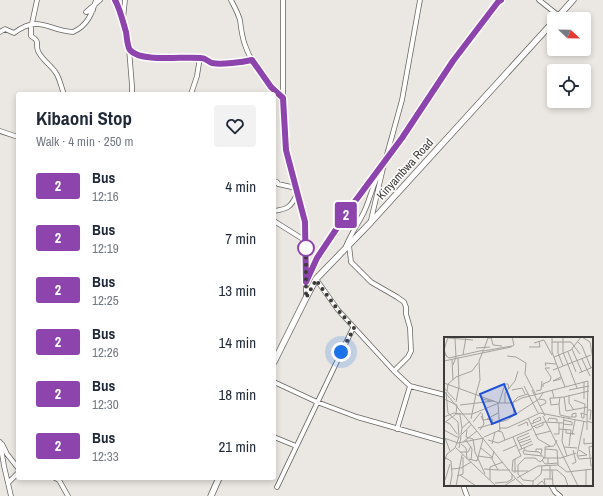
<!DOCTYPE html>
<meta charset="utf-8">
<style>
:root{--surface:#fff;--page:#f2f2f3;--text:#1f2937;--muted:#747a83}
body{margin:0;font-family:"Archivo Narrow",sans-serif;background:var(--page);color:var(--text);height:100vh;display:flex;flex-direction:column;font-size:15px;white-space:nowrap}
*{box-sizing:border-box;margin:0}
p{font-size:13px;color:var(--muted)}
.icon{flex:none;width:22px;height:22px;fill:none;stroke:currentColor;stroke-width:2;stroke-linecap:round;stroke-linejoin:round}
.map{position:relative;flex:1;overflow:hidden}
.details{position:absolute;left:16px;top:92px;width:260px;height:388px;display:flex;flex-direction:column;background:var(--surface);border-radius:4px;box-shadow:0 2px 6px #0003}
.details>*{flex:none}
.badge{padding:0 8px;border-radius:3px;font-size:14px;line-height:26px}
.needle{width:26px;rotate:112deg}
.fabs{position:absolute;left:547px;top:12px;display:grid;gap:8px}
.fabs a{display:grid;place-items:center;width:44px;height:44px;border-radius:4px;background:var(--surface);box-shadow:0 2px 6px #0003;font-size:20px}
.you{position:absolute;width:20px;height:20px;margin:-10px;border:3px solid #fff;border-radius:50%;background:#1a73e8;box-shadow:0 0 0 6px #1a73e833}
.map>.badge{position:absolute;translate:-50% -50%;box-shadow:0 0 0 2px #fff}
.round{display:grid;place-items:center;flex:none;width:42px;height:42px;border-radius:4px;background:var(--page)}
.overview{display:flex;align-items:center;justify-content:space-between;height:68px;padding:0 20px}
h1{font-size:19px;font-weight:700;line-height:30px}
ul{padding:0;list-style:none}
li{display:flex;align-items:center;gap:12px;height:52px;padding:0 20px}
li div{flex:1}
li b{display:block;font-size:15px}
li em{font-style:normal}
li .badge{min-width:44px;font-weight:700;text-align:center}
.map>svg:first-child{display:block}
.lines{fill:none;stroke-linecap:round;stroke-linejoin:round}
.minor-casing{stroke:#686560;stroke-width:5.5}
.tertiary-casing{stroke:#686560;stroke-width:7}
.minor{stroke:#fff;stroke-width:4}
.tertiary{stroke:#fff;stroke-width:5.5}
.line-casing{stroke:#fff;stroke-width:9}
.line{stroke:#8e44ad;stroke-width:6}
.walk{stroke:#3d3b39;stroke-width:4;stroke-dasharray:0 7.2}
.stop-dot{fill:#fff;stroke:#8e44ad;stroke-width:2}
.labels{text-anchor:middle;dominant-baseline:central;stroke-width:3;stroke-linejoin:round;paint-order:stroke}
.street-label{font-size:12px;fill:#3d3b39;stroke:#fff}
.inset-road{fill:none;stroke:#a5a29e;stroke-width:1}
.view{fill:#1d4ed8;fill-opacity:0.15;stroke:#1d4ed8;stroke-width:2}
.inset-edge{fill:none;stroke:#3d3b39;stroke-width:2}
</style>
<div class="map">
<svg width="603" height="496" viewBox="0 0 603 496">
<rect width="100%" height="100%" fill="#ebe7e2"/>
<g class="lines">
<!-- minor casing -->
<g class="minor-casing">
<path id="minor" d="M37 0 31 28V36C41 42 35 44 38 51 42 60 51 65 56 73 60 79 61 87 64 94
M115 0 122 20
M125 0 123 19 129 49 132 86V94
M231 0C234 6 238 13 240 20 241 29 242 37 245 45 252 66 267 83 283 98
M283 0V98L285 135 289 164 305 222 306 297
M539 0 559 16
M93 10 86 12 100 0
M0 32 5 29 14 33C40 14 48 31 73 32 87 26 92 14 96 0
M129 49 138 55 152 58 168 57 195 59 200 57 204 58 213 63 252 61
M191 94 197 76 200 57
M0 131 18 137
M386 158 402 100 420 0
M274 181 277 182 278 184 296 188
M274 211C288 209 291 207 297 194
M371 220 384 164
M274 221 306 241
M349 245 351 262 371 282 397 297 404 302 406 307V314L410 328 411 351 408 357 394 371
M346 246C351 234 358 224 364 212 370 199 373 184 380 171
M316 279 338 310 394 371 410 386 445 395
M306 282 317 258 353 204 402 138 453 61 498 2 501 0
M274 382 317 402 357 417 445 442
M397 429 410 386
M274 437 296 446
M0 442 4 466 11 496
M2 444 7 454 18 468
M55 478 59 480 68 496
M8 483 18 473
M463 485 467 496
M551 485 555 492 560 496
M277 487 353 328"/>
</g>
<!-- tertiary casing -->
<g class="tertiary-casing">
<path id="tertiary" d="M556 19 573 0
M274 362 306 298 316 279 371 222 554 21
M211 496 219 478"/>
</g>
<!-- minor -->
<use href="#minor" class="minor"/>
<!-- tertiary -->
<use href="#tertiary" class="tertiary"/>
</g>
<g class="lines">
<!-- line casing -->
<g class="line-casing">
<path id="line" d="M115 0C120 9 123 22 126 32 127 37 127 46 130 50 141 63 184 56 201 58 206 58 208 62 212 63 221 65 243 62 252 60L271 87 283 98 286 150 305 222 306 282 317 258 353 204 402 138 453 61 498 2 501 0"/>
</g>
<!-- line -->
<use href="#line" class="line"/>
<!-- walk -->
<path class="walk" d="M306 248V242V298L316 280 338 310 354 328 341 352"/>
</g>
<!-- markers -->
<circle class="stop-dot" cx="306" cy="248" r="8"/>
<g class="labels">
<!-- street labels -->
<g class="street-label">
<text transform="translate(405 169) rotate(-48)">Kinyambwa Road</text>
</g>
</g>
<!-- overview -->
<g transform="translate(444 337)">
<rect width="149" height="149" fill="#ebe7e2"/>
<path class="inset-road" d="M47 0 49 8 58 9M108 0V15L121 50 144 44 143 84 149 86M119 0V15L133 51M138 0 146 5 149 22M4 1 29 3M108 5H127L136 17M114 5V16L119 29M134 5 138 9 147 31M90 6 100 3 108 18M85 10H96L95 4M32 11 46 10M40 12 44 1H47M128 12 138 35M124 15 132 35M0 17 5 21 40 13M19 18 22 0M63 19 72 20 82 26 81 37 92 58M3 20 0 13 4 0M110 20 127 13 137 0M138 22 146 39M8 23 9 43M0 24 67 10 70 8 68 0M9 28 12 20 11 2M102 29 101 26 112 27M109 33 147 18M135 36 149 30M117 40 109 44 117 42M140 45V62M0 46 55 66H68L78 61 121 50M80 49 94 76M99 50V47L106 44 107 40 101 31H106M0 51 11 63M68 53 78 51 81 57M88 53 101 79M108 53 110 61 120 60M125 53 145 49M0 54 72 142 80 149M3 54 4 47 12 40 28 34 34 26M92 54 97 53 98 44M32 57 36 43 35 24 39 14 68 9M125 58V66L130 73M37 59 38 62 47 64M110 61H106L107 68 115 67 116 60M0 62 13 68 12 77M95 62 101 63 102 66 96 69M130 63 141 67 140 77M12 65 15 50 14 21M55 66 61 47H64L65 52M61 66V56L71 44 74 34M68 66 74 60 84 57 86 59M69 66 70 78M115 67 116 78 125 80 124 82M16 68 50 64M144 70 122 74 120 60 145 54M144 73H147L146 83M16 78 18 91M140 78V81H138L137 76 143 78M37 79 39 83 48 82 49 87M99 79 134 149M0 80 10 76 17 77M125 80H132V76L128 77V80M84 81 94 102 106 109M120 81 118 104 123 119M27 82 32 57M43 82 54 76M104 84 105 81 113 82V85M140 84 133 118 135 122 149 121M2 85 6 87 13 97M29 85 37 75M0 86 12 77H28L55 66M87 87 97 83 96 80 89 84 90 86M119 87 128 88V85L119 83M74 89 83 85 84 89M90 89 92 91 99 88V85M88 90 100 85 119 86M34 91 63 83 95 62 99 56M55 91H63L96 76 143 85V93M115 92 127 93 125 109M122 92V96L131 97M0 93 15 101M23 93 22 100 29 102M36 93 40 87 38 76M54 94 58 95 61 103M17 97 18 91 26 84M110 97H115V86M91 98 107 94M128 98 131 83M16 99 28 87M40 100 56 93 54 67M69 100 77 119M0 101 14 106 40 101M1 101 6 114M140 101V107L149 106M29 102 31 115 41 137M22 103 28 112 27 123M44 103 54 106 88 92M74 104 86 99M19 105 33 94M75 106 87 102M17 107 22 111 23 122M48 107 51 95M77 109 88 104M149 109 145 110 147 129H149M120 110 133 111M12 111 52 149M15 111 17 99M37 111 48 120M80 111 82 114 95 115 100 121H104M78 112 73 101 85 96M75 113 89 107M81 113 79 114 80 117 98 119M50 114 48 122 54 133H66M59 114 73 108M16 115H24L27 109M92 115V112H98L97 117M34 119 48 121M77 119 69 123 68 134H84M134 119 143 118 135 113M0 120 7 124 8 138 6 149M24 122 33 124 39 102M71 122V136M98 123 101 127 114 126M0 125 3 117 11 111 15 100 14 85 4 76 2 55M96 125 101 120V110L110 109 113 103M104 127V121H117L132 116M128 127 132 125 129 113M114 128 123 135 149 132M8 132 17 131 27 125M40 132 54 133M98 133H113L121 140 124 149M108 133 109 149M16 138 32 149M13 139 19 137V120M73 141 94 129 114 128 113 113 101 112M106 142V128M1 143 6 127M46 143V130L59 125M89 144 97 137 98 129M51 146 63 145 68 142V137M101 147 100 142H109M12 149 18 118M60 149 71 142M89 149V144L79 143 74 137V128L81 121H91L96 125M92 149 98 144 102 149M142 149V132"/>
<path class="view" d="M60 47 72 77 48 87 36 57Z"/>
<rect width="149" height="149" class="inset-edge"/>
</g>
</svg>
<div class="fabs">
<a><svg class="needle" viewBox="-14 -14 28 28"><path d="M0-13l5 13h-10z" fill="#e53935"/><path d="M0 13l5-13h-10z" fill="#747a83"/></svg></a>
<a><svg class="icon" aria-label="locate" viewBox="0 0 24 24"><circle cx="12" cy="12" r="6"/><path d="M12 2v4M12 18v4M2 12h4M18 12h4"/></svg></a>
</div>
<div class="you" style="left:341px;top:352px"></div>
<b class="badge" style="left:346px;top:215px;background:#8e44ad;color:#fff">2</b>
<section class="details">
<div class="overview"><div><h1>Kibaoni Stop</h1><p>Walk · 4 min · 250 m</p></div><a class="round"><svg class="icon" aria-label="heart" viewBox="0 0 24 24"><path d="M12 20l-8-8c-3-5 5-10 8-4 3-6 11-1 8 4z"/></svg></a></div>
<ul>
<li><span class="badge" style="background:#8e44ad;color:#fff">2</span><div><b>Bus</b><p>12:16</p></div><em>4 min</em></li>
<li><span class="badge" style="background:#8e44ad;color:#fff">2</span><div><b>Bus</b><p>12:19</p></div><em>7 min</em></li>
<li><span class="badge" style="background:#8e44ad;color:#fff">2</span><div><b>Bus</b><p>12:25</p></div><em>13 min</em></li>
<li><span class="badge" style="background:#8e44ad;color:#fff">2</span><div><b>Bus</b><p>12:26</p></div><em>14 min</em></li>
<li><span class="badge" style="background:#8e44ad;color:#fff">2</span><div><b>Bus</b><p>12:30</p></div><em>18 min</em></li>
<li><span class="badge" style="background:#8e44ad;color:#fff">2</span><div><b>Bus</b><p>12:33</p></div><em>21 min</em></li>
</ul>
</section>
</div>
